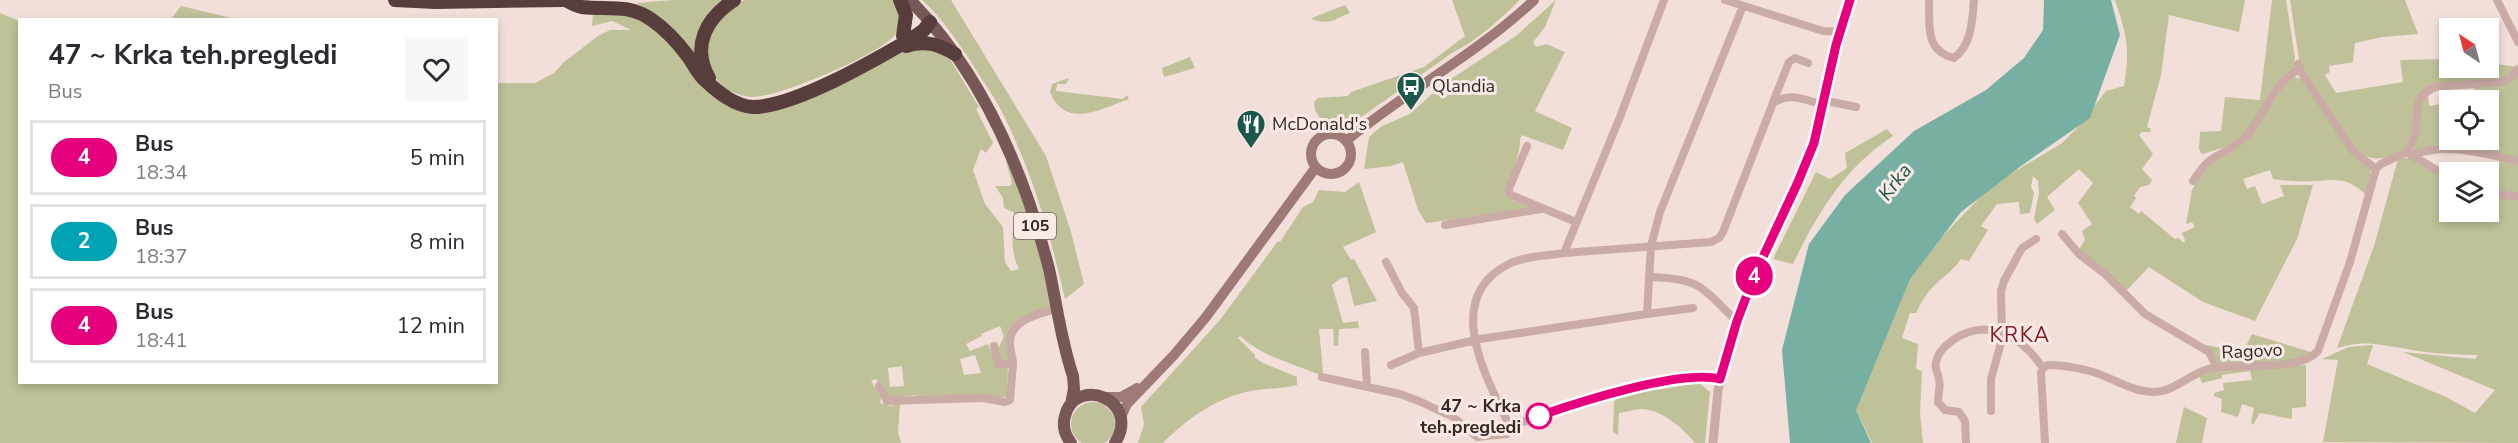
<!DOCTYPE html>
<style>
:root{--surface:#fff;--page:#f7f7f7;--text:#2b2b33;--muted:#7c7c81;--line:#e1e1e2}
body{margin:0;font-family:"Nunito Sans",sans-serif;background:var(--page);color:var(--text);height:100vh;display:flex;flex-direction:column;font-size:22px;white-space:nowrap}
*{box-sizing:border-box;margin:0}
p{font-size:20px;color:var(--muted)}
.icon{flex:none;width:33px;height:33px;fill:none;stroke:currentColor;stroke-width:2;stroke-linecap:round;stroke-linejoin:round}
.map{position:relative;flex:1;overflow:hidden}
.sheet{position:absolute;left:18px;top:18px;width:480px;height:366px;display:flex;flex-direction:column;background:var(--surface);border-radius:0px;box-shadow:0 3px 9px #0003}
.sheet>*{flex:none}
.badge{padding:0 12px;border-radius:20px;font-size:21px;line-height:39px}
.needle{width:39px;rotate:324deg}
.tools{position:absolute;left:2439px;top:18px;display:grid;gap:12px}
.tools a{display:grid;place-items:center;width:60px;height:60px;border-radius:0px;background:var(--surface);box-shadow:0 3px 9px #0003;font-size:30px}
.map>.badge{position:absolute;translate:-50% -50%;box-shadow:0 0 0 3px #fff}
.round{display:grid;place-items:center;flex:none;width:63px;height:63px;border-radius:0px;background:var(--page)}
.headline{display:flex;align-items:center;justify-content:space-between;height:102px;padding:0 30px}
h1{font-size:28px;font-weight:700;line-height:45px}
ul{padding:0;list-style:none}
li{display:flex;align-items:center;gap:18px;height:75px;margin:0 12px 9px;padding:0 18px;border:3px solid var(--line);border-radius:0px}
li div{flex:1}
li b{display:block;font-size:22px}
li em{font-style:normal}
li .badge{min-width:66px;font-weight:700;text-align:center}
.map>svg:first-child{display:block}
.green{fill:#bfc199;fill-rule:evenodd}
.water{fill:#77b0a2}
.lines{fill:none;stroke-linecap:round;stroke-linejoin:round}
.minor{stroke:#caaba5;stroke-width:8}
.tertiary{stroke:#caaba5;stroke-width:9}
.secondary{stroke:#9e7976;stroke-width:10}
.primary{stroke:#785857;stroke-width:12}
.motorway{stroke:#573e3d;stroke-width:14}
.line-casing{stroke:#fff;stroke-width:14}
.line{stroke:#e6007e;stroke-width:9}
.stop-dot{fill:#fff;stroke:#e6007e;stroke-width:3}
.labels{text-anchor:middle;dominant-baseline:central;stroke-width:6;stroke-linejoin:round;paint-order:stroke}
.shield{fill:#faeae5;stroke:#71625f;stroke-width:1.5}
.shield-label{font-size:16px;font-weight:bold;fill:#362726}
.poi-label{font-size:18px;fill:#362726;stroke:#faeae5;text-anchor:start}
.street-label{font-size:18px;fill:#362726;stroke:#faeae5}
.stop-label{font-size:18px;font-weight:bold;fill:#362726;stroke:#faeae5;text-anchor:end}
.water-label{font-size:20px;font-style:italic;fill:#1b584b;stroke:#faeae5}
.quarter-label{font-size:21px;letter-spacing:1.5px;fill:#871d22;stroke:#faeae5}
</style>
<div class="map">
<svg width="2518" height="443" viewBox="0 0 2518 443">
<rect width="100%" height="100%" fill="#f2dfd9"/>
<!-- green -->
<path class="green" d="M673 0H721C702 16 697 32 694 56 676 34 661 16 636 3Z
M745 0H895L901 22C899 26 898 32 895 35 879 55 779 97 753 97 748 97 740 95 735 93 713 86 700 54 708 32 714 17 731 5 745 0Z
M922 0H951L1046 156 1071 232 1084 284 1065 299C1050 233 1031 168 1000 108 992 93 981 79 973 65 957 41 943 19 922 0Z
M1452 0H1520C1499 20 1478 40 1452 53L1350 125 1336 121 1322 122 1315 110 1314 102 1318 98 1348 96 1351 92 1424 67 1465 36Z
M1556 0 1545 27 1533 42 1536 47 1546 44 1565 52 1535 111 1572 128 1563 150 1522 135 1520 139C1520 158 1511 175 1504 193L1512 200 1532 207 1515 212 1426 223 1418 210 1403 162 1391 166 1364 169 1369 137 1382 126 1410 114 1442 85 1516 36Z
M2115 0H2245L2239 32 2169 15 2161 75 2147 127 2151 129 2150 132H2142L2139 135 2153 154 2142 169 2152 180 2149 185 2140 187 2134 196 2136 198 2130 207 2139 214 2141 211 2175 239 2178 238 2184 243 2185 240 2182 233 2195 227 2192 222 2186 224 2192 190 2204 169 2236 148 2286 81 2294 77 2303 79 2351 150 2371 169 2368 191 2365 194C2349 178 2337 179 2317 181 2303 182 2287 181 2273 179L2270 170 2243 179 2247 189 2255 186 2262 204 2284 196 2280 185H2313L2297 239 2255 321 2203 302 2149 267 2125 292 2078 251 2085 240 2082 231 2092 224 2078 203 2093 183 2079 169 2047 197 2055 210 2037 224 2034 219 2039 192 2038 181 2033 176 2031 187 2034 193 2030 213 2020 214 2019 202 1997 204 1981 226 1988 230 1969 261 1961 259C1953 271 1945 275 1936 284 1927 292 1921 302 1916 313H1910L1902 338 1918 344 1916 369 1922 371 1920 413 1923 443H1872L1856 410 1857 393 1905 283 1932 247 1993 184 2061 144 2077 128 2106 91 2124 86C2130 47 2127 37 2115 0Z
M2272 0H2286L2295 57 2294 69 2246 133 2232 145 2202 154 2199 149 2200 132 2221 131 2225 97 2260 100Z
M2290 0H2405L2418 34 2382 37 2355 43 2353 62 2329 66 2330 72 2325 75 2336 93 2403 82 2400 60 2449 59 2450 68H2488L2489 63 2518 67 2504 80 2425 89 2406 149C2386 158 2374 165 2356 149L2300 66Z
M1345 5 1350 13C1333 19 1333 25 1313 20L1312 18Z
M181 6 235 19H171Z
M620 11 648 20 748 112 902 51 934 47 950 59 979 107 976 109 993 143 986 153 981 149 973 170 985 204 1003 227 1005 262 1011 271 1019 269C1012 256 1010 233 1016 219L1013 212 1004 208 1003 198 995 186H1010L1012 183 1006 161 1007 156 1036 242 1052 306 1017 323 1009 360 1001 361 998 349 1004 336 1000 326 981 334 982 336 966 344 970 351 988 344 995 362 1008 365 1007 397H917L915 395 892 399 889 398 876 379 871 381 881 398 880 403 891 406 900 403 898 432 901 443H0V13L19 21 20 382H496L497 83H535L554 73 564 62 598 36 610 30H631L612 21 592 26 593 12ZM975 355 981 373 964 375 960 359ZM902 366 904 386 890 387 888 368Z
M1190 57 1195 68 1164 77 1162 68Z
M2518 75V159L2499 156 2413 150 2421 102 2428 93 2429 106 2449 103 2450 140H2488V100H2473L2476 99 2474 87 2508 83Z
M1069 78 1066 84H1057L1056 91 1123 99 1127 95 1129 99C1100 109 1066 130 1050 92L1052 84Z
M1887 129 1893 136C1845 167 1817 214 1793 264L1773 259 1816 172 1830 179 1847 168 1845 153Z
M2405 158H2410L2449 182 2450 212H2488V189L2500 159 2518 163V443L2323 442 2338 360 2322 359 2349 347 2373 345 2367 364 2446 397 2475 413 2495 390 2403 352 2475 359 2478 355C2453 355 2426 353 2402 348 2376 344 2363 340 2337 348L2374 246 2398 159Z
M1359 182 1376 232 1343 247 1351 260 1354 259 1377 301 1354 306 1347 277 1341 278 1332 285 1343 323 1358 321 1359 328 1339 329 1338 346H1334L1333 329H1319L1323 372 1320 375C1294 364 1261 356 1240 336L1238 338 1255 355V358L1263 363 1297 377V385C1282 389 1266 388 1251 391 1217 397 1187 419 1163 443H1138L1144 424 1141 407 1220 320 1278 241 1280 242 1303 207 1313 202 1319 190 1345 192Z
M2252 334 2314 353 2286 361 2220 365 2214 354 2201 344 2243 352Z
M2306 365V407L2292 408V419L2260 413 2253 425 2251 422 2254 408 2242 404 2238 417 2221 412 2222 399 2214 396V393L2224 390 2223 383 2252 380 2250 371 2222 375V378L2202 383 2199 376 2213 371Z
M1699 383 1710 392 1705 443H1695C1684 429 1662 410 1643 409 1635 409 1626 412 1619 413L1618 435 1613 432 1614 402 1618 396Z
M1071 424a22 22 0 1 1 44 0a22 22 0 1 1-44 0Z
M2184 407 2207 418 2202 443H2176Z"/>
<!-- water -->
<path class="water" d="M2044 0H2111L2120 35 2090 118 2021 166 1961 212 1910 279 1856 410 1871 443H1790L1782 350 1809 244 1845 195 1914 131 1986 90 2024 58 2043 30Z"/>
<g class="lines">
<!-- minor -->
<path class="minor" d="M1664 0 1620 117 1564 253C1546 256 1525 256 1509 264 1442 297 1485 375 1508 423 1525 425 1545 413 1561 408 1596 396 1686 370 1720 379
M1725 0 1823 31 1842 32
M1929 0C1930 26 1924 50 1954 58 1972 45 1972 21 1974 0
M2497 0 2518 42
M2298 64 2301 72 2354 152 2376 169
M1822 100 1856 107
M1773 102 1789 62 1795 58 1808 63
M1527 146 1508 191 1511 195 1576 222
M2407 152C2410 146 2413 140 2415 134 2420 112 2409 99 2435 87L2503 82 2511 78 2518 69
M2408 153 2450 178
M2411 155C2452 142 2478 153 2518 161
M2376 169 2381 164 2407 152
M2193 181C2198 174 2202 167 2208 162 2220 152 2236 148 2247 135 2266 112 2272 85 2299 69
M2488 194 2518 196
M1445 225 1541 209
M2062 234 2079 254 2105 274 2145 314 2209 352 2217 368
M1564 253 1711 242 1719 238 1723 232 1773 103C1788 93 1800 98 1817 103
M1386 262 1402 293 1414 308 1419 353
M1649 277C1667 278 1691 278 1705 291 1717 300 1725 311 1737 321
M1693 308 1647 314 1651 246 1660 212 1743 6
M994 346 998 364H1013C1013 356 1009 348 1010 340 1012 320 1040 313 1056 309
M1365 352 1367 386
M1391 365 1419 353 1480 339 1647 314
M1322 377 1400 394 1421 402 1453 417 1477 437 1507 434
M879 386 887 401 983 398 1005 402 1010 400 1013 364
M1991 411V379L2002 339 2001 291 2004 281 2022 248 2036 239
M1966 443 1965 421 1959 412 1945 410 1938 402C1938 395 1941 386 1939 379 1938 372 1934 369 1936 362 1938 352 1945 346 1953 340 1988 316 2022 337 2043 368
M2045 443 2041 373 2043 368 2048 365C2062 365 2079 368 2093 372 2113 378 2132 392 2154 392 2175 392 2192 371 2213 368 2242 363 2299 372 2318 351L2350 262 2376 169"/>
<!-- tertiary -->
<path class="tertiary" d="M1713 443 1718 390 1729 347 1761 259 1792 197 1814 143 1836 45 1850 0"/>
<!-- secondary -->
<path class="secondary" d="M1311 154a20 20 0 1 1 40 0a20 20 0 1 1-40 0Z
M1346 141C1406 91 1477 54 1534 0
M1104 397H1121L1137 388
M1121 417 1127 404 1174 355 1206 317 1316 167"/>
<!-- primary -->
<path class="primary" d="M910 0C981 72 1024 172 1049 269 1057 305 1061 341 1073 376L1074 389 1071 404
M1071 443C1065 435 1062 426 1065 416 1075 375 1142 399 1115 443"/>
<!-- motorway -->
<path class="motorway" d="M395 0 435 2 563 0
M565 0C570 2 576 6 582 7 607 10 628 3 652 20 665 29 678 43 687 55 694 64 698 75 706 81 719 93 735 106 753 107 794 107 875 60 911 39L924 30 930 22
M900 0 906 15 903 36
M906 46C925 40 938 44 955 54
M709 78C691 47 706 18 734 0"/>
</g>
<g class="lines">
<!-- line casing -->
<g class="line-casing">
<path id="line" d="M1539 416C1579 402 1681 369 1720 379L1737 321 1755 274 1798 182 1814 143 1836 45 1850 0"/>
</g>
<!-- line -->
<use href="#line" class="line"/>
</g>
<!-- icons -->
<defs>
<g id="bus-pin" transform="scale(1.5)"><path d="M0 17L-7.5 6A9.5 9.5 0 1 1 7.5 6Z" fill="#1b584b" stroke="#faeae5"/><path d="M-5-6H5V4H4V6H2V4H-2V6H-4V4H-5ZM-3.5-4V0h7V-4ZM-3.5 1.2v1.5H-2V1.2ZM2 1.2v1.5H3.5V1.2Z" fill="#fff"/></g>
<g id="restaurant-pin" transform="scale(1.5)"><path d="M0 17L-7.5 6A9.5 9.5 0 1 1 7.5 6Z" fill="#1b584b" stroke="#faeae5"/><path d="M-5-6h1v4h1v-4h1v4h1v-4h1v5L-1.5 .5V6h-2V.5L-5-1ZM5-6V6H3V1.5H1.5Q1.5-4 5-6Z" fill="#fff"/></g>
</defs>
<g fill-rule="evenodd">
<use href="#bus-pin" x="1411" y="86"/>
<use href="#restaurant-pin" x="1251" y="124"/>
</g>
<!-- markers -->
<circle class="stop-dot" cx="1539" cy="416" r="12"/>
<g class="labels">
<!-- shield labels -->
<rect class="shield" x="1014" y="213" width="42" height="26" rx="4.5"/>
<g class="shield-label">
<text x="1035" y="226">105</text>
</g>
<!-- poi labels -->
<g class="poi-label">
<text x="1432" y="86">Qlandia</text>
<text x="1272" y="124">McDonald's</text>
</g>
<!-- street labels -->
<g class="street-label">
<text transform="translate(2252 351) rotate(-3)">Ragovo</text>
</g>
<!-- stop labels -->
<g class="stop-label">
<text x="1521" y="406">47 ~ Krka<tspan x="1521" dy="21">teh.pregledi</tspan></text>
</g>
<!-- water labels -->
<g class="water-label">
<text transform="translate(1895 182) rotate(-52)">Krka</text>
</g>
<!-- quarter labels -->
<g class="quarter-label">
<text x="2020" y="335">KRKA</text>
</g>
</g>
</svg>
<div class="tools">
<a><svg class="needle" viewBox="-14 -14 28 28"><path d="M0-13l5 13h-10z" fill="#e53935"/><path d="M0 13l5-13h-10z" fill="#7c7c81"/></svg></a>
<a><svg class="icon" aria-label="locate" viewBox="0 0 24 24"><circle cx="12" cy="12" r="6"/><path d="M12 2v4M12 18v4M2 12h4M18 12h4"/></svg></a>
<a><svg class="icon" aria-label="layers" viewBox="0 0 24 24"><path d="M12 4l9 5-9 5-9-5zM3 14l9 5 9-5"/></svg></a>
</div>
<b class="badge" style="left:1754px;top:276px;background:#e6007e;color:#fff">4</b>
<section class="sheet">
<div class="headline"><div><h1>47 ~ Krka teh.pregledi</h1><p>Bus</p></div><a class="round"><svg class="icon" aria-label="heart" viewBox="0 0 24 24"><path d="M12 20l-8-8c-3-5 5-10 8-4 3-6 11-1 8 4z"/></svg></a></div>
<ul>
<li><span class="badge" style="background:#e6007e;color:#fff">4</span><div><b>Bus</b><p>18:34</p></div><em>5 min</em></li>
<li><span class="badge" style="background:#00a3b4;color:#fff">2</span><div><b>Bus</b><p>18:37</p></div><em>8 min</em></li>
<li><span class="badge" style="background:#e6007e;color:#fff">4</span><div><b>Bus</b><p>18:41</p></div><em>12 min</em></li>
</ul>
</section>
</div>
